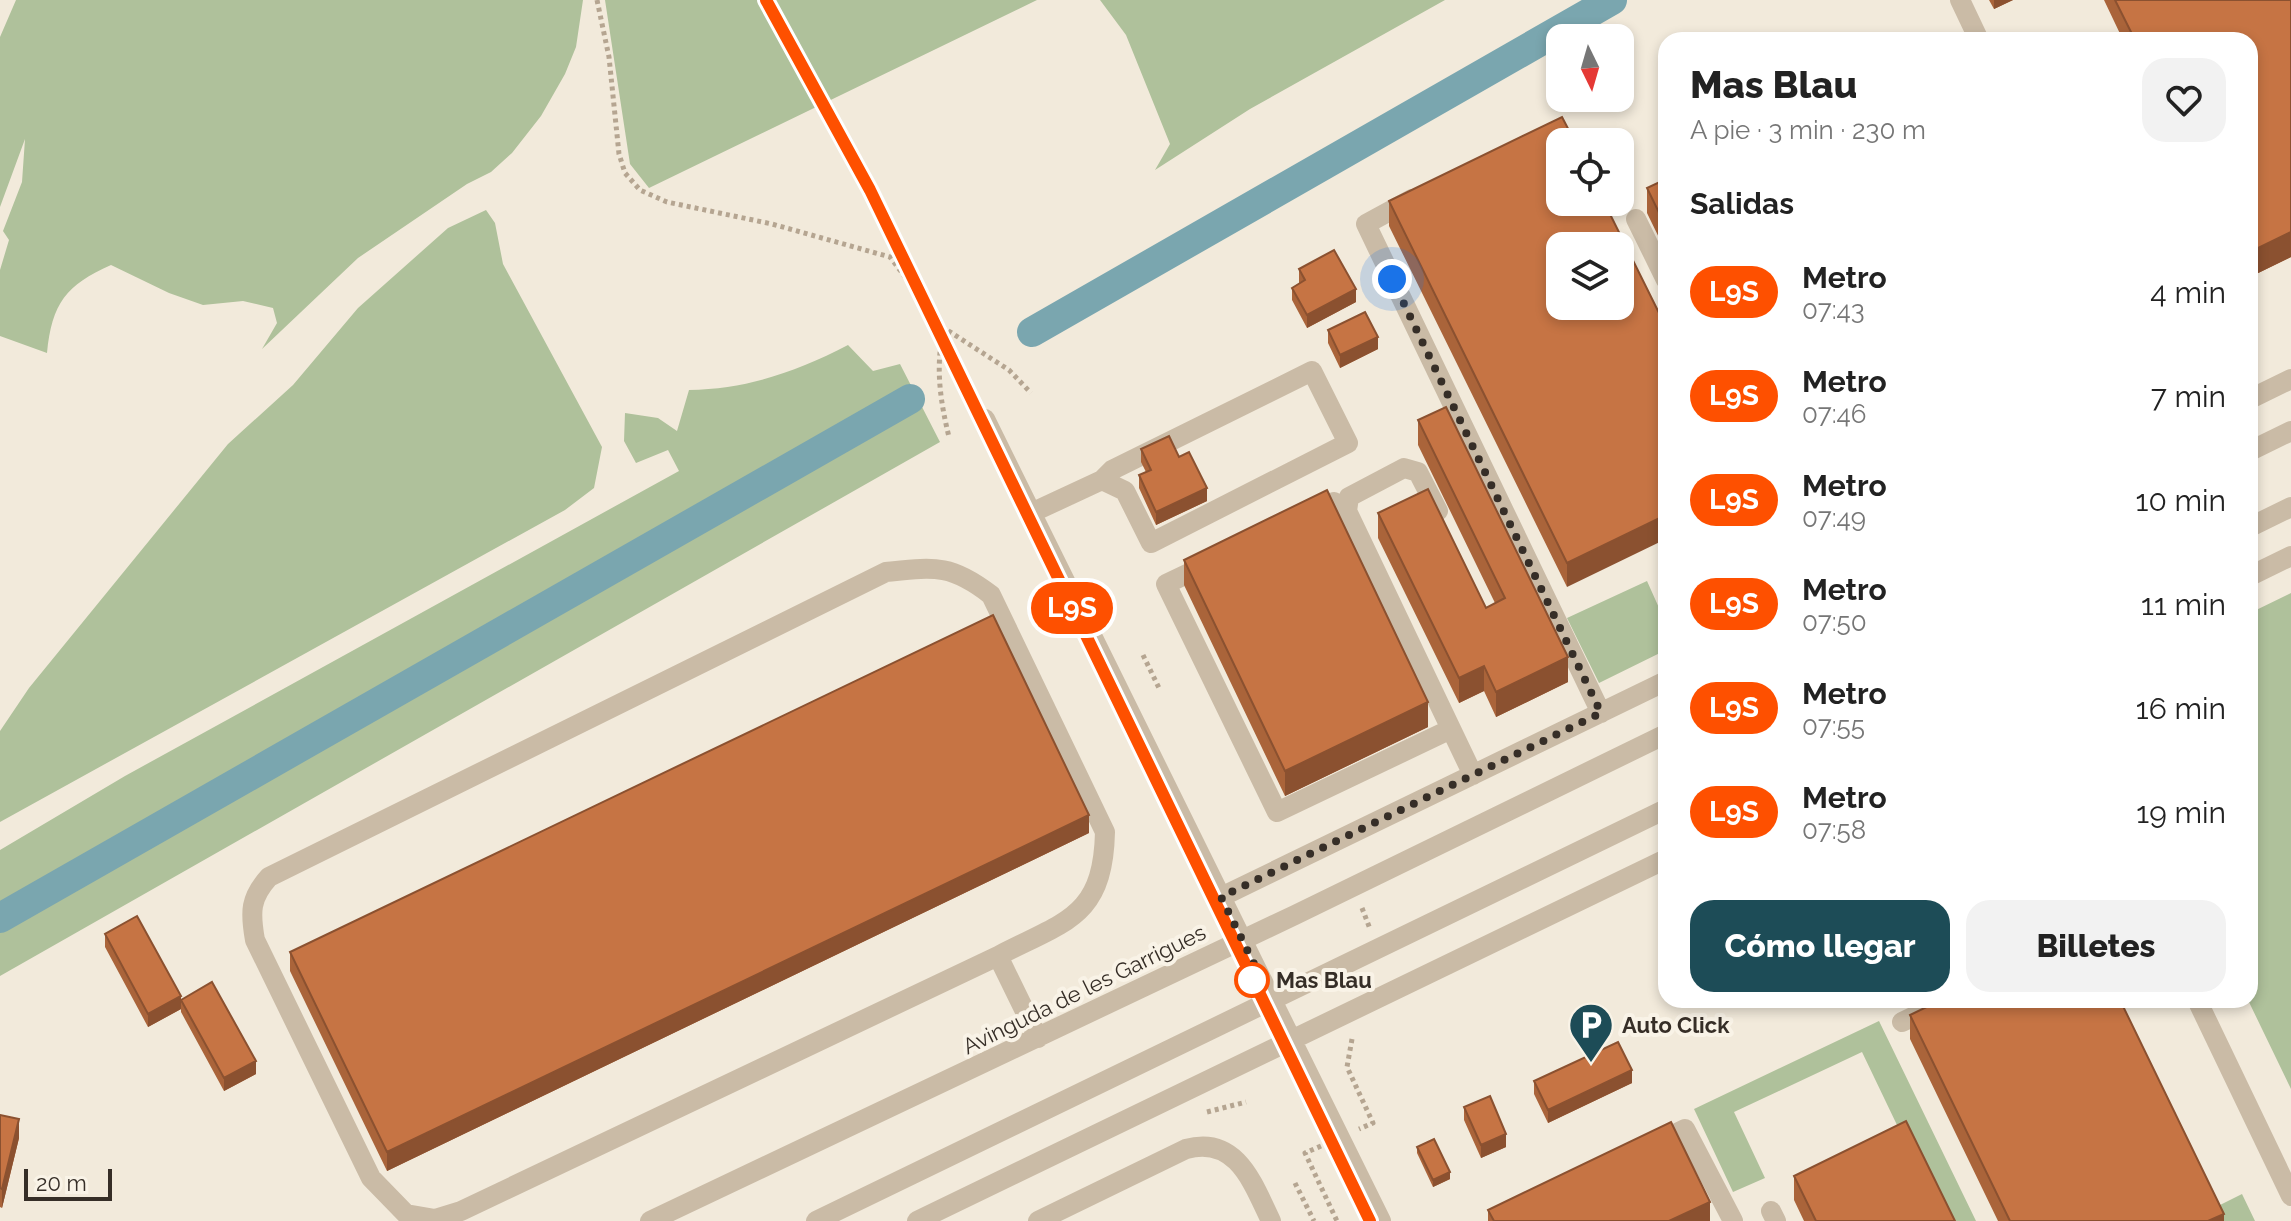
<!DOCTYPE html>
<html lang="es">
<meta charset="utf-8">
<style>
:root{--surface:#fff;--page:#f2f2f2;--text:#222;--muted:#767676;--accent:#1d4c57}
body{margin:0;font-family:Raleway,sans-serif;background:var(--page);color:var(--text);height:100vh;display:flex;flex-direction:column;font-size:30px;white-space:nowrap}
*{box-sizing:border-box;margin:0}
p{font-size:26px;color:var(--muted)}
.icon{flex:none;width:44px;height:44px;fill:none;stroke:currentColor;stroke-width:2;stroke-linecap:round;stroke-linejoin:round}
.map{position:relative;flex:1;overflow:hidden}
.sheet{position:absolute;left:1658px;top:32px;width:600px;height:976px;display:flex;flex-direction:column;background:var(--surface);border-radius:24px;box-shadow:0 4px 12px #0003}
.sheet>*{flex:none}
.badge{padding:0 16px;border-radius:26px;font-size:28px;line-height:52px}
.needle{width:52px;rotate:175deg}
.fabs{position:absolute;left:1546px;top:24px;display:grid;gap:16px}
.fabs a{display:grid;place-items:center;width:88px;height:88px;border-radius:16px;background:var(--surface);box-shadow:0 4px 12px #0003;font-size:40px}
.scale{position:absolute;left:24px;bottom:20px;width:88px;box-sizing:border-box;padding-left:8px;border:4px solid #362e27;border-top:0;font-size:22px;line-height:28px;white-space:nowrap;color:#362e27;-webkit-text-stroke:6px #f9f3e7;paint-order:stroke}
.you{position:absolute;width:40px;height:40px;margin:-20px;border:6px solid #fff;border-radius:50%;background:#1a73e8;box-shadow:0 0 0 12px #1a73e833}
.map>.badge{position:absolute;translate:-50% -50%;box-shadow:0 0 0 4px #fff}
h2{padding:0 32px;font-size:30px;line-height:72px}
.round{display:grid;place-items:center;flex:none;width:84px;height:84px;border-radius:24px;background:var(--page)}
.summary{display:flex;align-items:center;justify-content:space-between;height:136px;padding:0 32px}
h1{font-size:38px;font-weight:800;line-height:60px}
.primary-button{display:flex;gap:16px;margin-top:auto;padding:16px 32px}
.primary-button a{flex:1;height:92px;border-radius:24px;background:var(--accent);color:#fff;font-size:32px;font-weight:800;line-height:92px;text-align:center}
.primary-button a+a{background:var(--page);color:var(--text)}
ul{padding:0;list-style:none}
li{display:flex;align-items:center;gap:24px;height:104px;padding:0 32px}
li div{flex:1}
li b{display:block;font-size:30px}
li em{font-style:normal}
li .badge{min-width:88px;font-weight:700;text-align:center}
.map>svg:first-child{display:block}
.green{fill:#afc19b}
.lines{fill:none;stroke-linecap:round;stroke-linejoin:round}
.canal{stroke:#7aa6af;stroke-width:30}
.path{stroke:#b5a591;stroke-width:5;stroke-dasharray:4 4;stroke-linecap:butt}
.minor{stroke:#cabba6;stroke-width:20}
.wall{fill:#aa643a}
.shaded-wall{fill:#8b5130}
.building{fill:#c67444;stroke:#8b5130;stroke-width:2;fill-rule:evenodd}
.line-casing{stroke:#fff;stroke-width:18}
.line{stroke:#fe5000;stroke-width:12}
.walk{stroke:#362e27;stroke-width:8;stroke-dasharray:0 14.4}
.stop-dot{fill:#fff;stroke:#fe5000;stroke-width:4}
.labels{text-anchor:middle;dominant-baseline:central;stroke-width:8;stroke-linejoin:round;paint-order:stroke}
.stop-label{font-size:22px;font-weight:bold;fill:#362e27;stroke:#f9f3e7;text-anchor:start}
.street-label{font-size:22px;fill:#362e27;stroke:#f9f3e7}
.poi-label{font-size:22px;font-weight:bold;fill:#362e27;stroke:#f9f3e7;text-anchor:start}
</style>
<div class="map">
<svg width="2291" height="1221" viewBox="0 0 2291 1221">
<rect width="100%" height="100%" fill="#f2eadb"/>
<!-- green -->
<path class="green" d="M16 0H583L576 47 565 74 541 116 512 153 491 172 467 184 358 258 262 349 277 323 273 308 243 301 203 305 169 293 111 265C66 285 52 303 47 353L0 336V270L9 240 3 231 22 182 25 139 0 207V37Z
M605 0H1037L649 188 630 164Z
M1100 0H1445L1250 109 1155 170 1170 144 1126 35Z
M486 210 495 223 503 264 602 447 594 488 565 510 0 822V731L29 688 228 444 293 385 358 308 448 228Z
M848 345 873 371 900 364 940 442 0 976V850L125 776 679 471 668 450 636 463 624 441 625 413 658 418 677 431 689 390C747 389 796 372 848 345Z
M1647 581 1664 619 1666 650 1599 683 1567 618Z
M2291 593V1089L2248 1000 2250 613Z
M1879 1021 1976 1221H1943L1862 1052 1734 1112 1765 1178 1733 1192 1694 1109Z
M2242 1194 2255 1221H2215L2210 1210Z"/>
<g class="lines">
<!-- canal -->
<path class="canal" d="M1032 332 1612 0
M0 918 910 399"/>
<!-- path -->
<path class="path" d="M597 0 609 57 619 154 625 173 640 190 667 202 772 224 890 257 944 328 1009 370 1031 393
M944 328C935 366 940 400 949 437
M1143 655 1159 688
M1362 908 1370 929
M1352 1039 1347 1067 1373 1123 1359 1129
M1207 1112 1246 1102
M1321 1146 1305 1153 1337 1221
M1295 1183 1314 1221"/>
<!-- minor -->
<path class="minor" d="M1960 0 1979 40
M1412 199 1366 224 1601 713
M1636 219 1666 280
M2250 399 2291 379
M985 419 1381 1221
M2250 451 2291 431
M1438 511 1418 472 1404 468 1349 497 1347 511 1473 775
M1031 513 1102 480 1125 491 1151 543 1348 443 1312 371 1112 470 1102 480
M1308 515 1334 502 1347 511
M2250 527 2291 507
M1208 564 1166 584 1277 812 1451 729
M2250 576 2291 556
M1221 897 1666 681
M998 956 461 1211 435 1219 406 1214 371 1178 255 940C250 912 250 898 269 877L886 572C935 567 951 564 991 595L1105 832C1103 918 1065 921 998 956L1038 1038
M2197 1000 2291 1196
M1902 1022 1948 1000
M1652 1145 1685 1129 1733 1221
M1771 1211 1776 1221
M650 1221 1295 915 1666 734
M816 1221 1666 809
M917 1221 1666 859
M1038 1221 1186 1149C1237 1135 1253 1184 1271 1221"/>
</g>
<!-- wall -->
<path class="wall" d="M1989 0H2013L1994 9Z
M2104 0H2291V257L2250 277V40H2123Z
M1666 179V252L1647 213V188Z
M1389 201 1604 202 1567 587 1389 226Z
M1299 269 1356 302 1307 328 1292 300V288L1299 283Z
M1328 330 1378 349 1340 368 1328 343Z
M1418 420 1568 682 1496 717 1484 691 1459 703 1378 538V513L1486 608 1495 603 1418 445Z
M1141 449 1179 457 1207 501 1156 525 1139 488V475L1146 472 1141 462Z
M1184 560 1428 727 1285 796 1184 585Z
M1089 833 387 1171 290 971V952Z
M105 934 181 999 256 1074 224 1091 181 1012V1009L148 1027 105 947Z
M1910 1015 2224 1221H1998L1910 1039Z
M1534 1081 1632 1083 1548 1123 1534 1094Z
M1464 1107 1506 1147 1481 1158 1464 1120Z
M0 1115 19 1138 2 1208 0 1207Z
M1417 1147 1450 1179 1433 1187 1417 1153Z
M1794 1176 1955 1221H1804L1794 1200Z
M1488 1210 1710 1221H1488Z"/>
<!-- shaded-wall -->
<path class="shaded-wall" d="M1994 0H2013L1994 9Z
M2291 232V257L2250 277V252Z
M1356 289V302L1307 328V315Z
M1378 337V349L1340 368V355Z
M1207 488V501L1156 525V512Z
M1666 515V539L1567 587V563Z
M1568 657V682L1496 717V692Z
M1484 666V691L1459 703V678Z
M1428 702V727L1285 796V771Z
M1089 815V833L387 1171V1152Z
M181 996V1009L148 1027V1014Z
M256 1061V1074L224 1091V1078Z
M1632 1070V1083L1548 1123V1110Z
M19 1119V1138L2 1208V1189Z
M1506 1134V1147L1481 1158V1145Z
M1450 1172V1179L1433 1187V1180Z
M1710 1202V1221H1669Z
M2224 1214V1221H2208Z"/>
<!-- building -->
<path class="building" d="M2115 0H2291V232L2250 252V40H2135Z
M1562 117 1575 142H1560V202H1604L1666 327V515L1567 563 1389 201ZM1560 246H1620V306H1560Z
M1666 179V227L1647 188Z
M1334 250 1356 289 1307 315 1292 288 1305 280 1299 269Z
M1365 312 1378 337 1340 355 1328 330Z
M1446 407 1568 657 1496 692 1484 666 1459 678 1378 513 1428 489 1486 608 1505 598 1418 420Z
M1169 436 1179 457 1189 452 1207 488 1156 512 1139 475 1151 470 1141 449Z
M1327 490 1428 702 1285 771 1184 560Z
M993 615 1089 815 387 1152 290 952Z
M137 916 181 996 148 1014 105 934Z
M212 982 256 1061 224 1078 181 1000Z
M1941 1000H2120L2224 1214 2208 1221H2010L1910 1015Z
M1618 1042 1632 1070 1548 1110 1534 1081Z
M1490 1096 1506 1134 1481 1145 1464 1107Z
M0 1115 19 1119 2 1189 0 1188Z
M1906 1121 1955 1221H1816L1794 1176Z
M1671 1122 1710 1202 1669 1221H1494L1488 1210Z
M1434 1139 1450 1172 1433 1180 1417 1147Z"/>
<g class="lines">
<!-- line casing -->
<g class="line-casing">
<path id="line" d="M766 0 870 190 1370 1221"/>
</g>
<!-- line -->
<use href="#line" class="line"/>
<!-- walk -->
<path class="walk" d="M1252 980H1262L1221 897 1601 713 1392 279"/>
</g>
<!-- icons -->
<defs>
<g id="parking-pin" transform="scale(2.3)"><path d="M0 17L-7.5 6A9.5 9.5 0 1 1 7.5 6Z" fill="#1d4c57" stroke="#f9f3e7"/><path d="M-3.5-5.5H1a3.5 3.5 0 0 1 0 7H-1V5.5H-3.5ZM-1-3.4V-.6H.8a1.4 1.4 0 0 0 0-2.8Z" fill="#fff"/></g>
</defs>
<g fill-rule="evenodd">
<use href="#parking-pin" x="1591" y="1025"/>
</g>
<!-- markers -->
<circle class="stop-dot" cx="1252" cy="980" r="16"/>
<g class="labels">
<!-- stop labels -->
<g class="stop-label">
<text x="1276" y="980">Mas Blau</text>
</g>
<!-- street labels -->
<g class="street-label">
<text transform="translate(1084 989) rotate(-26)">Avinguda de les Garrigues</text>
</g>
<!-- poi labels -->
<g class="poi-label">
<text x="1622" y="1025">Auto Click</text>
</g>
</g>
</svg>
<div class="fabs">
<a><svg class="needle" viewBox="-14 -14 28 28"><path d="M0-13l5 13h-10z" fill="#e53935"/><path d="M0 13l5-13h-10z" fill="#767676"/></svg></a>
<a><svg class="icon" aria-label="locate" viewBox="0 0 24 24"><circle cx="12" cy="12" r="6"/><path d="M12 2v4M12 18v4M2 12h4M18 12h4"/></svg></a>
<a><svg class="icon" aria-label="layers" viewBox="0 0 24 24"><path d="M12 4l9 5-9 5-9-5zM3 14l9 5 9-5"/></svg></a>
</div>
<div class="scale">20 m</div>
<div class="you" style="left:1392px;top:279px"></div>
<b class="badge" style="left:1072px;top:608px;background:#fe5000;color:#fff">L9S</b>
<section class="sheet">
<div class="summary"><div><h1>Mas Blau</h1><p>A pie · 3 min · 230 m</p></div><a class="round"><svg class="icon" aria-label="heart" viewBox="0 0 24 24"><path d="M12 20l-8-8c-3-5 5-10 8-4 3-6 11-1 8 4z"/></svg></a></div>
<h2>Salidas</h2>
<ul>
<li><span class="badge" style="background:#fe5000;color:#fff">L9S</span><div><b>Metro</b><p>07:43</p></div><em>4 min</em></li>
<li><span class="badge" style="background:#fe5000;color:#fff">L9S</span><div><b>Metro</b><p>07:46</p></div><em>7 min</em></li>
<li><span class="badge" style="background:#fe5000;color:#fff">L9S</span><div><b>Metro</b><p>07:49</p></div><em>10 min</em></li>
<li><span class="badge" style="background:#fe5000;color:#fff">L9S</span><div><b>Metro</b><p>07:50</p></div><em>11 min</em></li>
<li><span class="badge" style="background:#fe5000;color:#fff">L9S</span><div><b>Metro</b><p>07:55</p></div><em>16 min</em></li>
<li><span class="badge" style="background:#fe5000;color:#fff">L9S</span><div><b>Metro</b><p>07:58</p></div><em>19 min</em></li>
</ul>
<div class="primary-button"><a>Cómo llegar</a><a>Billetes</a></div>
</section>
</div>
